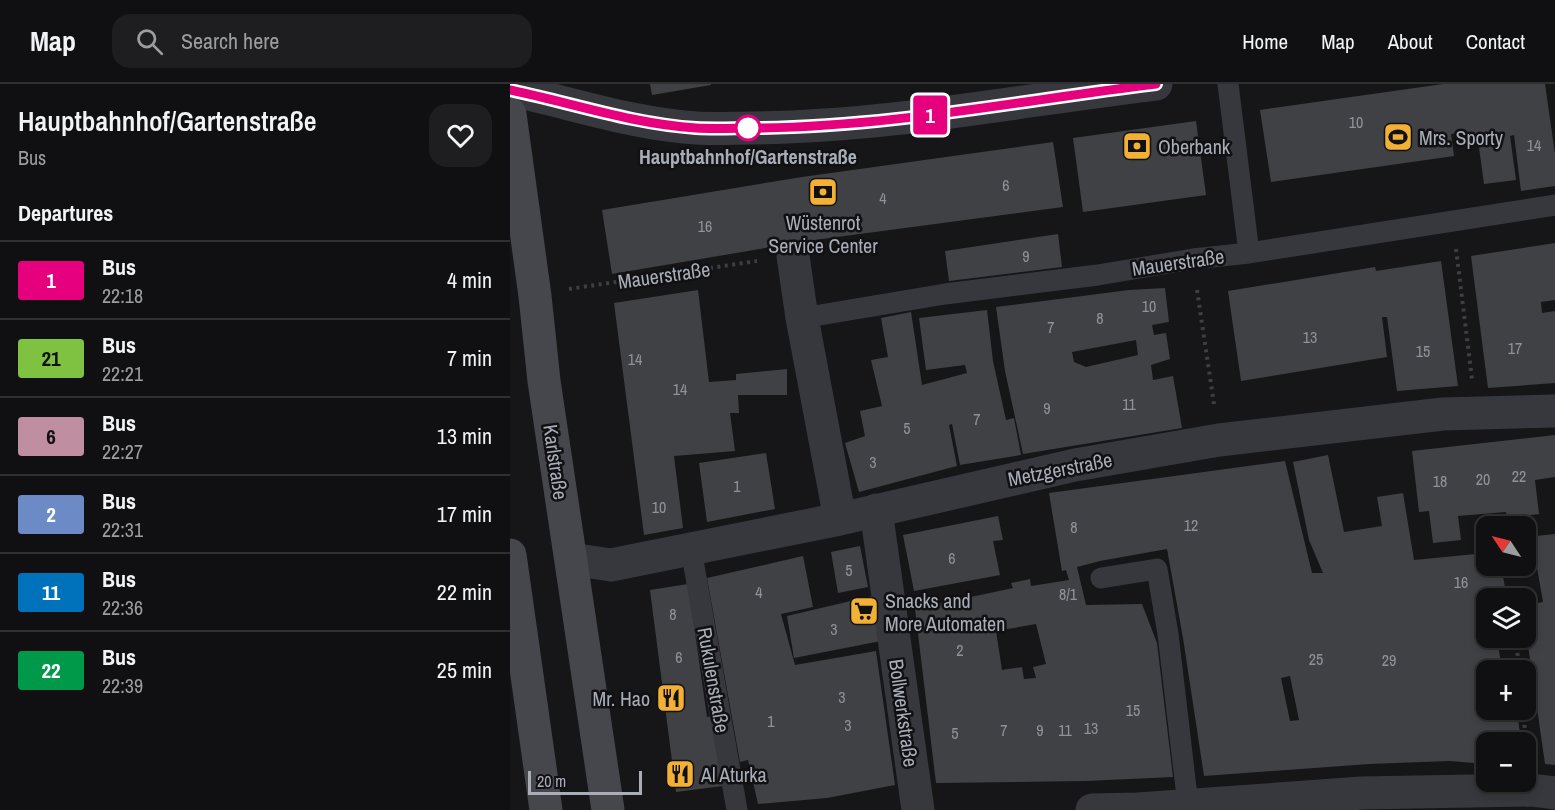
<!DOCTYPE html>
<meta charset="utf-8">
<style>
:root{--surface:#101012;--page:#1e1e20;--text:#f1f3f6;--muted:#9c9d9f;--line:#303032}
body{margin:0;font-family:"Archivo Narrow",sans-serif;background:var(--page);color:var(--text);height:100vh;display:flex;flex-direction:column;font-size:22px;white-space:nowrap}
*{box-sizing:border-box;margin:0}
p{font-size:20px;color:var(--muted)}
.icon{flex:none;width:33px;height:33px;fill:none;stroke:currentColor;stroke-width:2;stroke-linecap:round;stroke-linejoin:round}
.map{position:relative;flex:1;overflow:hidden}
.panel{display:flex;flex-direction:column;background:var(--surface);width:510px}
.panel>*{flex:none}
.badge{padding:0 12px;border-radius:4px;font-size:21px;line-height:39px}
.needle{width:39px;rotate:305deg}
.tools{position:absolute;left:966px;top:432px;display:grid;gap:12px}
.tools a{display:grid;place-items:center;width:60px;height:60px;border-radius:12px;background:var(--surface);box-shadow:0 3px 9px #0003,0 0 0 2px var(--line);font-size:30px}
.scale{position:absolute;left:18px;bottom:15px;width:114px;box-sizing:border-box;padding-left:6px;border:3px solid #a8adb8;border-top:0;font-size:16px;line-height:21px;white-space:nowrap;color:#a8adb8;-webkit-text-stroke:4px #111113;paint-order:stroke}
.map>.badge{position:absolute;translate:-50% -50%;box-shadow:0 0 0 3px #fff}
h2{padding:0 18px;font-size:22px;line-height:54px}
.round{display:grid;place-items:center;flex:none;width:63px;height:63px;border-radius:18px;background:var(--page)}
.summary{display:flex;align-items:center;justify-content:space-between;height:102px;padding:0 18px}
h1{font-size:28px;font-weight:600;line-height:45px}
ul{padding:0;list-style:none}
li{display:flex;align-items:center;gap:18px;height:78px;padding:0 18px;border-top:2px solid var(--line)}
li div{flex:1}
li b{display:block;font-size:22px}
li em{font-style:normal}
li .badge{min-width:66px;font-weight:700;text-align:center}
header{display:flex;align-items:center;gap:36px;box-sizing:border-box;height:84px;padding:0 30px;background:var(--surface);border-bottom:2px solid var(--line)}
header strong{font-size:28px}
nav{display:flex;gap:33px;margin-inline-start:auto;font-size:21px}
.search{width:420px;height:54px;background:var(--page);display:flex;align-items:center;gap:15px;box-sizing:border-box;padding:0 21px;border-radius:18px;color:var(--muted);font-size:22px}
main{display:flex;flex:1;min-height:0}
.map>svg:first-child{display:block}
.building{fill:#404145;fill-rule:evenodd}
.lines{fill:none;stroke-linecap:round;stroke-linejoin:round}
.path{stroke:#3d3f44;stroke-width:4;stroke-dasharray:3 4.5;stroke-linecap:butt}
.lane{stroke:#37383d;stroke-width:21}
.street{stroke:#37383d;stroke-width:33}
.secondary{stroke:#45474d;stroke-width:33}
.line-casing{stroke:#fff;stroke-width:14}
.line{stroke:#e6007e;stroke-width:9}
.stop-dot{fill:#fff;stroke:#e6007e;stroke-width:3}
.labels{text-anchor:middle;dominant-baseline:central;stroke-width:5;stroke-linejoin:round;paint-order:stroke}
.number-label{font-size:16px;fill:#8e929b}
.poi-label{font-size:20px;fill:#a8adb8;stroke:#111113;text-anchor:start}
.stop-label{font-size:20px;font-weight:bold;fill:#a8adb8;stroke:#111113}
.street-label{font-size:20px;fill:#a8adb8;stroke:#111113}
</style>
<header>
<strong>Map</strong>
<div class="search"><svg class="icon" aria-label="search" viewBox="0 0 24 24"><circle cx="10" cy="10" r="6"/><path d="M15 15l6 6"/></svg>Search here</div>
<nav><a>Home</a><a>Map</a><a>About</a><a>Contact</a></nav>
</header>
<main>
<section class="panel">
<div class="summary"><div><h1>Hauptbahnhof/Gartenstraße</h1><p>Bus</p></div><a class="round"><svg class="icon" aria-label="heart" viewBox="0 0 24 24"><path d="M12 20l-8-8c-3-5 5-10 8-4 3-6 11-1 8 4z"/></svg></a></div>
<h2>Departures</h2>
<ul>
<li><span class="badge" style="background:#e6007e;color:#fff">1</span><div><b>Bus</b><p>22:18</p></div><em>4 min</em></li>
<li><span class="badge" style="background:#7fc241;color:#111">21</span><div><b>Bus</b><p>22:21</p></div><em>7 min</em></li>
<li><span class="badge" style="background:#bf8fa1;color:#111">6</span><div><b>Bus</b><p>22:27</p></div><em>13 min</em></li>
<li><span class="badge" style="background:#6c8bc6;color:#fff">2</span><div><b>Bus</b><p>22:31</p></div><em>17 min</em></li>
<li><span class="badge" style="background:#0072bc;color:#fff">11</span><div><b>Bus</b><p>22:36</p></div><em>22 min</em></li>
<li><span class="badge" style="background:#009949;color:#fff">22</span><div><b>Bus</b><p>22:39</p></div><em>25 min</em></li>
</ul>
</section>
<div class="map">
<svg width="1045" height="726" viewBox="0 0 1045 726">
<rect width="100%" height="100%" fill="#161618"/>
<!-- building -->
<path class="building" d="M140 0H201V1L142 11Z
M933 0H1035L1045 70V102L1011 107 1004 51 1000 52 1006 96 974 100 968 56 959 57 958 48 941 50 944 72 761 98 750 26Z
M686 37 696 111 573 128 563 54Z
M543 58 553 123 297 157 102 190 92 126 292 93Z
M548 150 552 183 439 197 435 167Z
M1045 159V216L1031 218 1032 229 1045 227V299L978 304 961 172Z
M931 177 948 302 887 307 877 233H872L877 273 731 297 718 207 865 183 866 187Z
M655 204 659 238 642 241 644 251 656 249 660 275 641 281 643 296 663 292 672 344 513 370 495 287 486 223 619 206ZM626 256 628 271 576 283 564 278 562 268Z
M188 206 199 298 226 296V290L277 285V311H228L229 329H220L225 367 164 372 173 444 134 451 104 219Z
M477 226 483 277 496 336 504 334 511 371 450 381 442 340 439 341 447 382 349 408 335 359 355 352 350 327 372 322 361 276 378 273 371 234 401 228 412 301 457 289 455 281 416 286 409 234Z
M1045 351V393L1025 396 1029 430 997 434 996 428 948 432 951 456 923 459 919 427 909 428 902 367Z
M256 369 265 425 197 438 189 379Z
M818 371 834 448 872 442 867 413 893 409 904 476 976 469V482H991L997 514H976V530L968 532 973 555 987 554 992 586H976V626H1007L1011 658H976V680L940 677 859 680 694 692 673 554 657 465 590 477 567 483 576 521 632 520 647 559 663 693 576 697 426 699 405 525 503 504 501 499 520 495 521 502 559 496 556 486 552 487 539 409 775 377 802 489H813L799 456 783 378ZM526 540 536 580 523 583 526 594 514 595 512 583 492 586 486 547ZM780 592 789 636 780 637 771 594Z
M488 432 493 456 483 457 490 491 404 507 393 451Z
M1045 450V681L1035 680 1016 547V521L1033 518 1027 484 1018 485 1016 453Z
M350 462 358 503 328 509 321 468Z
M293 472 303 523 271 530 285 581 366 567 385 701 317 714 248 720 238 676 230 678 197 494Z
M178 500 197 633 204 632 213 702 166 708 140 506Z
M362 512 371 557 284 574 277 532Z"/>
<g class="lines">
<!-- path -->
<path class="path" d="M946 165 962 295
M59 205 247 177
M687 206 704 320
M1006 554 1009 586
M1013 626 1017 669"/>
<!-- lane -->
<path class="lane" d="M718 0 739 169
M292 234 435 210 588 191 683 175 739 169 1045 121
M181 465 227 726
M591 494 647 485 658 550 678 721"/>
<!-- street -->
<path class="street" d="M0 6C62 19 123 40 186 44 204 45 223 44 241 44 377 43 511 16 646 0
M283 172 292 234 330 435
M366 426 408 726
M61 475 101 481 330 435 565 381 709 356 933 330 1045 327
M582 726 628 725 852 709 1021 706 1045 709"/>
<!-- secondary -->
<path class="secondary" d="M0 30 25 212 34 297 98 726
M0 471 36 726"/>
</g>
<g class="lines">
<!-- line casing -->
<g class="line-casing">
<path id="line" d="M0 6C62 19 123 40 186 44 206 45 226 44 245 44 380 43 513 16 646 0"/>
</g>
<!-- line -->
<use href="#line" class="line"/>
</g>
<!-- icons -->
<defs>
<g id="stadium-square" transform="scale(1.5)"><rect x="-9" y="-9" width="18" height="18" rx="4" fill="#f2b134" stroke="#111113"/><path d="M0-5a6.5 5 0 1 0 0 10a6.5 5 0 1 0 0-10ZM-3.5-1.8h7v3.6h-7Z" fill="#111"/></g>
<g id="bank-square" transform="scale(1.5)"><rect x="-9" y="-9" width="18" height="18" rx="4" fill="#f2b134" stroke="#111113"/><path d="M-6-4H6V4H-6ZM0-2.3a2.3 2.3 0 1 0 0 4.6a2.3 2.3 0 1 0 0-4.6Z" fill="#111"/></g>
<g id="supermarket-square" transform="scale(1.5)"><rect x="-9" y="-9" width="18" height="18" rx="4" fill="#f2b134" stroke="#111113"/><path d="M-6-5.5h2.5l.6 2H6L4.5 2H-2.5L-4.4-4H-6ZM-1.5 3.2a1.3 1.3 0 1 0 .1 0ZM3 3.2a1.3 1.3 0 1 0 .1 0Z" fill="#111"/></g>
<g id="restaurant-square" transform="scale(1.5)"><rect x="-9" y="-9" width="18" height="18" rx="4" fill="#f2b134" stroke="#111113"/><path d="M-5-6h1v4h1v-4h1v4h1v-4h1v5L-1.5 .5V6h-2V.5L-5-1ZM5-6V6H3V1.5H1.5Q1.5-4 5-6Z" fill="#111"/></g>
</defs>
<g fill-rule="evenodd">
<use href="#stadium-square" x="888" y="53"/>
<use href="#bank-square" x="627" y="62"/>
<use href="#bank-square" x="313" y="108"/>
<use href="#supermarket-square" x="354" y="527"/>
<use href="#restaurant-square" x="161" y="614"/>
<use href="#restaurant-square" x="170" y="690"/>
</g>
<!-- markers -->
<circle class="stop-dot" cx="238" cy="44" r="12"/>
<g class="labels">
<!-- number labels -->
<g class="number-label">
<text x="846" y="38">10</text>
<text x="1024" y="61">14</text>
<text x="496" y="101">6</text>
<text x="373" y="114">4</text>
<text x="195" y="142">16</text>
<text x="516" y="172">9</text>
<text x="639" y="222">10</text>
<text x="590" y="234">8</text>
<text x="541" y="243">7</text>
<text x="800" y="253">13</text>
<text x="1005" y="264">17</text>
<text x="913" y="267">15</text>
<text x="125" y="275">14</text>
<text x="170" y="305">14</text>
<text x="619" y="320">11</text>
<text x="537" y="324">9</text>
<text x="467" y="335">7</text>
<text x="397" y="344">5</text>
<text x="363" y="378">3</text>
<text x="1009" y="392">22</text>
<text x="973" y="395">20</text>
<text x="930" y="397">18</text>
<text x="227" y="402">1</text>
<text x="149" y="423">10</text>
<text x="681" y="441">12</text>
<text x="564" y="443">8</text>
<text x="442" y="474">6</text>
<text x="339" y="486">5</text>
<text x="951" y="498">16</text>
<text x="249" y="508">4</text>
<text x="558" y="510">8/1</text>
<text x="163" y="530">8</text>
<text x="324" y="545">3</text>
<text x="450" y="566">2</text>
<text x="169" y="573">6</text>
<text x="806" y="575">25</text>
<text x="879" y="576">29</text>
<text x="332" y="613">3</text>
<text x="623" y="626">15</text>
<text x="261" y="637">1</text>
<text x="338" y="641">3</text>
<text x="581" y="644">13</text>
<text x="494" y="646">7</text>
<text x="530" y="646">9</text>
<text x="555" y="646">11</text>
<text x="445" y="649">5</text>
</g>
<!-- poi labels -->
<g class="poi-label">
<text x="909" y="53">Mrs. Sporty</text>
<text x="648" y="62">Oberbank</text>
<text x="313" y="138" text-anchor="middle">Wüstenrot<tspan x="313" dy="23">Service Center</tspan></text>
<text x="375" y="516">Snacks and<tspan x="375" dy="23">More Automaten</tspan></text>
<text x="140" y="614" text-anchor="end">Mr. Hao</text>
<text x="191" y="690">Al Aturka</text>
</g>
<!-- stop labels -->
<g class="stop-label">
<text x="238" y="72">Hauptbahnhof/Gartenstraße</text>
</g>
<!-- street labels -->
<g class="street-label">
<text transform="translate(668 178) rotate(-8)">Mauerstraße</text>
<text transform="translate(154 191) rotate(-8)">Mauerstraße</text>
<text transform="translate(46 378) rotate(82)">Karlstraße</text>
<text transform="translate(550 385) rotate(-11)">Metzgerstraße</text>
<text transform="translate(204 596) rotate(80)">Rukulenstraße</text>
<text transform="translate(394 629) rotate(82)">Bollwerkstraße</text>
</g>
</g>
</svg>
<div class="tools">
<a><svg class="needle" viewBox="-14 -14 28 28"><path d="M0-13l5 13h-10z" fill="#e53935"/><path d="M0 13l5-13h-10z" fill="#9c9d9f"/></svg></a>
<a><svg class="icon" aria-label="layers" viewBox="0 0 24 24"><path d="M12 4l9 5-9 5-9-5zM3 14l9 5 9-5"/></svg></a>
<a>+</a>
<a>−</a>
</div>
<div class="scale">20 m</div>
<b class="badge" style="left:420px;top:31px;background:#e6007e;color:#fff">1</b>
</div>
</main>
